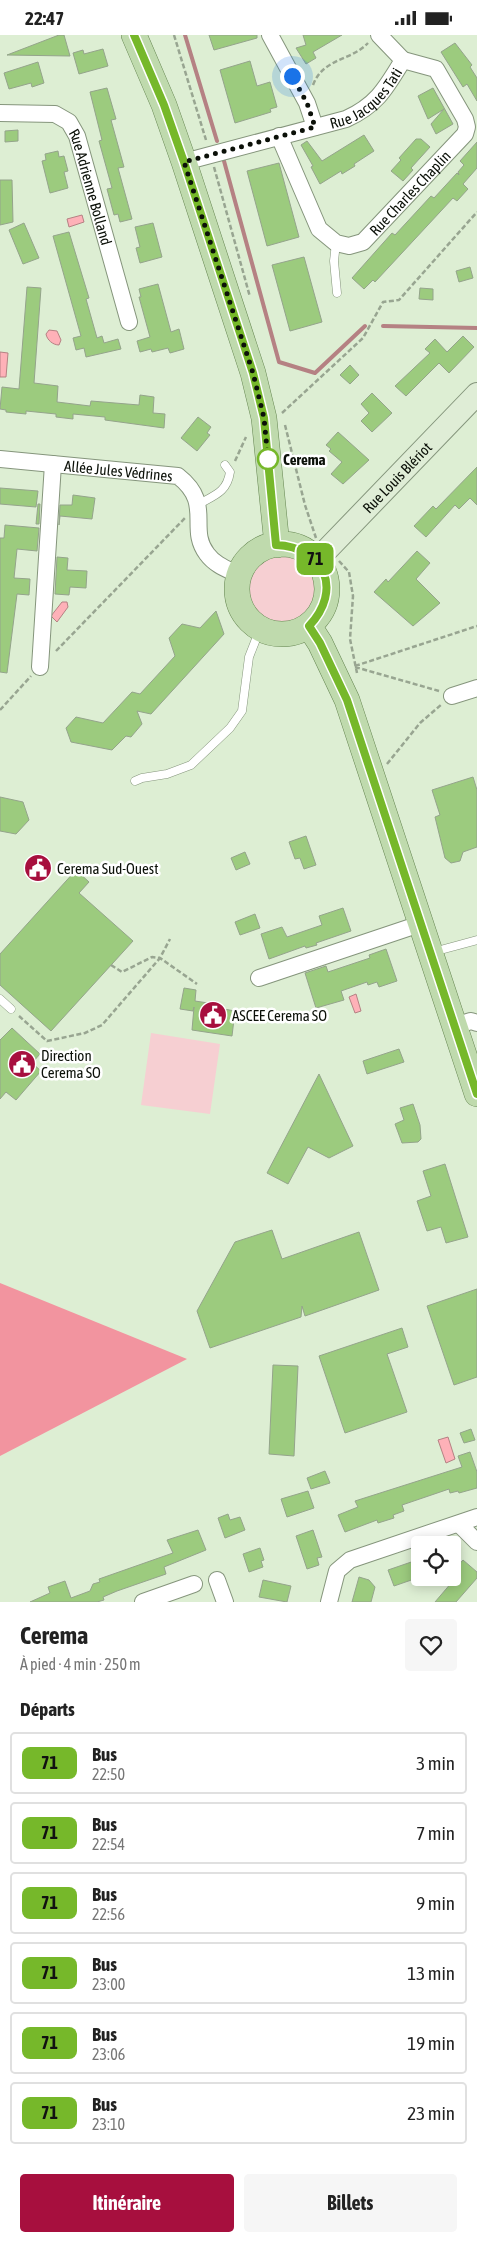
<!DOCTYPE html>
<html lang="fr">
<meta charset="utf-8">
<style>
:root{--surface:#fff;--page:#f6f6f6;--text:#222;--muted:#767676;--line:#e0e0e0;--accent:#a70f3e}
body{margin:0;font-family:"Asap Condensed",sans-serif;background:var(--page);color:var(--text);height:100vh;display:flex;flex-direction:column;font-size:19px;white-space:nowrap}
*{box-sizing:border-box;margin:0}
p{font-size:16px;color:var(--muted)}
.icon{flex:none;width:28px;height:28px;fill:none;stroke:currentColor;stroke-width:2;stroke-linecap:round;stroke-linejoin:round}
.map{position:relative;height:1567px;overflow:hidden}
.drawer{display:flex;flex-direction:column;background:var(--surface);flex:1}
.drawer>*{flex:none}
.badge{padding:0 10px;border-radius:8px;font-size:18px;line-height:32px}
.fabs{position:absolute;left:411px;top:1501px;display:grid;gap:10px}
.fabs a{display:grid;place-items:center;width:50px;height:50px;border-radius:5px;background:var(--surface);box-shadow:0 2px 12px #0003;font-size:25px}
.you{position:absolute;width:25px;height:25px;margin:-12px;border:4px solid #fff;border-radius:50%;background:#1a73e8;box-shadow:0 0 0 8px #1a73e833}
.map>.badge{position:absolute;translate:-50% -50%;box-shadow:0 0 0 2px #fff}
h2{padding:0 20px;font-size:19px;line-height:45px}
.round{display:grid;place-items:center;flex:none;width:52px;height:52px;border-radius:5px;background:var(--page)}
.headline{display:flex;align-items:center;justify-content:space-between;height:85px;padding:0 20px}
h1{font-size:24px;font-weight:700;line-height:38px}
.cta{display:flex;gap:10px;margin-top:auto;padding:10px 20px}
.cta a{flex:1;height:58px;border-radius:5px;background:var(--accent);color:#fff;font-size:20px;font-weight:700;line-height:58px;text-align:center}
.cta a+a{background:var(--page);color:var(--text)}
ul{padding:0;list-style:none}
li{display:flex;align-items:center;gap:15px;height:62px;margin:0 10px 8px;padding:0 10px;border:2px solid var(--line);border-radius:5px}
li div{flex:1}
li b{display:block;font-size:19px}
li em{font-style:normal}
li .badge{min-width:55px;font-weight:700;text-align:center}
.status{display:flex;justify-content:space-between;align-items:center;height:35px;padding:0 25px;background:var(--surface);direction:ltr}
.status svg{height:14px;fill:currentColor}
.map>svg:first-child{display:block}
.green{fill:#f6cfd2}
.forest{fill:#f2949f}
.water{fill:#feb1b8;stroke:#b58183}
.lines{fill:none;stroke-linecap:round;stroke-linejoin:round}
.stream{stroke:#b58183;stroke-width:4}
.building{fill:#9ccb7e;stroke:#94a48b}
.lane-casing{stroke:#85957c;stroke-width:9}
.street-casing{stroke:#85957c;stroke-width:18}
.secondary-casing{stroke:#85957c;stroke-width:24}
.primary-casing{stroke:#648450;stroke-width:26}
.path{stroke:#98a591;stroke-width:2.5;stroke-dasharray:5 2.5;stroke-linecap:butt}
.lane{stroke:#fff;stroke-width:8}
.street{stroke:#fff;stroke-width:16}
.secondary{stroke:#dfedd6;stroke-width:22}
.primary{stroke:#bfdaad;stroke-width:25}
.line-casing{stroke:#fff;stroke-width:11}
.line{stroke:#76b82a;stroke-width:8}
.walk{stroke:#0b1008;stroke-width:5;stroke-dasharray:0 9}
.stop-dot{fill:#fff;stroke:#76b82a;stroke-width:2.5}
.labels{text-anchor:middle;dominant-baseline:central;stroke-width:5;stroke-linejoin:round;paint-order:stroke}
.street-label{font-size:15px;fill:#0b1008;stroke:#fff}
.stop-label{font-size:15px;font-weight:bold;fill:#0b1008;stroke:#fff;text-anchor:start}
.poi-label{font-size:15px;fill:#0b1008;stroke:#fff;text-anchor:start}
</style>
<div class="status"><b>22:47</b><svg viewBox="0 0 49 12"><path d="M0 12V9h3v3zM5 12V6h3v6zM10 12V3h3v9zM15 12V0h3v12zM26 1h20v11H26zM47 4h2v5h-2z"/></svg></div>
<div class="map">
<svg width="477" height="1567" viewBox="0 0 477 1567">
<rect width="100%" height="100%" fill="#ddeed3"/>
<!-- green -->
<path class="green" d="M248 555a34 34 0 1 1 68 0a34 34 0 1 1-68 0Z
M151 998 220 1009 210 1079 141 1070Z"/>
<!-- forest -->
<path class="forest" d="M0 1248 187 1324 0 1421Z"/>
<!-- water -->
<path class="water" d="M82 180 84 187 69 192 67 184Z
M49 295 57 296 61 305 59 310C53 310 47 305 46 299Z
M0 317 8 318 6 342H0Z
M62 567H67L68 572 57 587 51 581Z
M356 959 361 976 355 978 349 962Z
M448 1402 455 1424 446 1428 438 1405Z"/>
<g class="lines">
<!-- stream -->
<path class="stream" d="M185 0 217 106
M224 126 279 327 315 338 365 291
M383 291 477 293"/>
</g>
<!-- building -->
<path class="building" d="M59 0H64L70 21 7 20Z
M209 0H257V3L214 15Z
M303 0H342L313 17 316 23 306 29 296 13 306 10Z
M455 8 472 30 470 32 477 43V66L467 49 463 52 441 17Z
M103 14 108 31 79 39 73 18 83 15 84 19Z
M250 26 257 51 270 47 277 72 270 74 271 77 235 88 220 35Z
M38 27 44 48 32 52 31 48 9 54 4 38Z
M107 53 116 84 111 85 124 132 118 133 132 184 120 187 118 179 114 180 107 154 112 153 99 106 102 105 90 57Z
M433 53 453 89 436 99 431 89 444 74 428 84 418 61Z
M18 95V106L5 107V96Z
M364 100 374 116 354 129 355 131 342 139 341 136 320 149 311 132 313 131 301 110 307 106 322 126Z
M416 104H421L430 112 411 133 413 135 403 146 391 136 401 125 399 123Z
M477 107V133L463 149 468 154 457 166 453 163 375 247 373 245 364 254 352 243 392 198 395 200 431 161 434 163 457 138 459 140 458 137 464 130 460 126Z
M58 116 59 122 64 121 68 136 64 137 68 153 50 158 42 126 46 125 45 119Z
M279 128 299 202 267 211 247 136Z
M0 145H12L13 187 0 190Z
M24 188 39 223 23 229 9 195Z
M153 188 162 222 140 228 136 213 140 212 135 192Z
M69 197 89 263 86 264 97 303 102 301 104 308 118 304 121 314 86 322 84 313 76 315 73 303 81 301 53 201Z
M304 222 322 287 290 296 272 230Z
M470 232 473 243 459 247 456 236Z
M158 249 171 297 179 294 184 314 170 318 168 313 152 317 151 314 140 317 137 306 150 302 139 262H141L139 254Z
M27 252 41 253 34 348 58 351 57 367 90 371 91 366 139 370 140 360 154 362 153 378 165 379 164 393 105 385V382L73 379V384L56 382V379L26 376V379L6 377V375L0 374 2 352 19 354Z
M420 253 433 254V265L419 264Z
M463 301 474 312 449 338 439 328 406 361 395 351 430 318 425 314 435 304 447 317Z
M350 330 359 340 350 349 340 340Z
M372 358 392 378 372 397 361 386 369 378 361 369Z
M198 382 211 392 207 398 210 400 197 416 181 403Z
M338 397 369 425 343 449 331 439 342 427 329 416 331 414 326 410Z
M477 432V470L470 463 459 474 455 470 426 502 414 491 433 471 436 474Z
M0 453 38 456 36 472 0 469Z
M73 460 95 463 92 484 60 481 59 490 60 470H72Z
M38 469H40L39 489H36Z
M5 490 39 493 37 516 17 514 14 543 30 544 29 560 17 559 7 638 0 637V503H4Z
M417 516 430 528 416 544 440 568 413 591 374 557 386 544 388 547Z
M57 522 68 523 67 535 87 536 86 553 70 552 69 560 55 559Z
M216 576 224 599 151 679 137 676 142 689 131 702 126 701 112 715 71 707 66 693 76 682 103 688 132 657 140 659 175 621 169 603 182 589 200 593Z
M473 742 477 755V812L463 817 460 826 451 828 445 823 435 782 440 780 432 755Z
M0 762 23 767 29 785 16 799 0 796Z
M306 801 316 830 304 834 300 823 295 824 289 807Z
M245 817 250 829 236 835 231 823Z
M76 835 89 847 79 858 133 906 51 996 0 950V919Z
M343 873 351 896 316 908 317 910 306 913 305 911 269 924 261 899 282 892 287 902 322 890 319 881Z
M255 879 260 893 240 900 235 887Z
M386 914 397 946 379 952 377 947 368 950 367 947 341 956 344 965 316 973 305 938 326 931 328 937 370 923 369 920Z
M184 953 196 955 195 966 208 968 207 971 235 976 232 1001 192 995 194 972 193 976 180 974Z
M12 993 40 1019 32 1028 41 1036 16 1065 6 1057 0 1064V1005Z
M399 1014 404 1027 367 1039 363 1026Z
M319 1039 353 1111 329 1123 308 1112 288 1149 267 1138Z
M413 1069 420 1090 421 1104 418 1107 402 1108 395 1089 404 1085 400 1073Z
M445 1129 468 1202 446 1208 441 1192 427 1196 417 1166 431 1161 423 1136Z
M272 1195 282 1224 359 1197 379 1255 305 1281 302 1271 301 1282 210 1313 197 1276 235 1207Z
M477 1254V1342L454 1350 427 1271Z
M402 1293 408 1312 387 1319 407 1377 345 1398 319 1321Z
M273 1330 298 1331 294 1421 269 1419Z
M471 1394 475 1405 464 1408 460 1398Z
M470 1417 477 1437V1453L459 1458 458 1456 450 1458 449 1454 402 1470 404 1476 393 1480 394 1483 378 1488 377 1485 345 1497 338 1480 358 1472 355 1466 462 1432 458 1421Z
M325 1436 330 1448 311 1454 307 1443Z
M308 1456 314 1473 287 1482 281 1464Z
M228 1479 230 1485 240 1482 245 1495 225 1503 218 1483Z
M198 1495 206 1515 164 1532 166 1539 117 1556 103 1562 104 1565 97 1567H30L50 1558 48 1552 65 1546 71 1563 90 1556 93 1549 100 1547 99 1544 173 1518 167 1505Z
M313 1495 322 1522 317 1523 319 1530 307 1534 296 1501Z
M260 1513 264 1525 261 1526 263 1532 249 1537 243 1519Z
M420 1524V1542L394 1551 388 1535Z
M463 1525 477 1537V1543L456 1567H435L458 1540 453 1536Z
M359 1542 369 1545 375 1552 371 1567H352Z
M263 1545 291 1551 287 1567 259 1562Z"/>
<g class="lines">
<!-- lane casing -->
<g class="lane-casing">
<path id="lane" d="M336 208 334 226 337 258
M199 469C215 460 227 457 230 437L225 430
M135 746 142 743 167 739 191 730 230 693 242 676 249 622 260 594
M433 917 477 905
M0 964 11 974"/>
</g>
<!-- street casing -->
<g class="street-casing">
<g id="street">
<path d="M270 0 307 68 315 92"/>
<path id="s1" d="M0 78 55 79 69 87 77 101 129 287"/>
<path id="s2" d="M279 101 319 194 336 208 349 211 363 207 465 99 467 92 465 84 436 34 403 25"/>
<path id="s3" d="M184 127 346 84C377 70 386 53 403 25L379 0"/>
<path id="s4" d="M0 424 178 441C214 469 187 493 207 519 215 530 227 534 239 540"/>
<path d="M40 632 53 429"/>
<path d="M452 661 477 653"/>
<path d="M259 943 420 889"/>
<path d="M454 991 471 986 477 988"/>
<path d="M459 1489 477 1507"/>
<path d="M217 1545 225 1567"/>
<path d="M143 1567 194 1549"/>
<path d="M329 1567 337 1536 350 1525 477 1482"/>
</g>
</g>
<!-- secondary casing -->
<g class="secondary-casing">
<g id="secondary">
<path id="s5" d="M317 525 477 359"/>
</g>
</g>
<!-- primary casing -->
<g class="primary-casing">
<path id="primary" d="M134 0 164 70 184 127 253 338 264 383 277 510
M237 554a45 45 0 1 1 90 0a45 45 0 1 1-90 0Z
M309 591 320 608 347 665 477 1059"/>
</g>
<!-- path -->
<path class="path" d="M174 0 206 105
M313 50C323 23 351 26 368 8
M214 132 250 262
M282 378 363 303 383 267 399 265 477 177
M285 390 305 470 316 503
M235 426 246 402
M339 526 349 537 353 561 350 604 357 638
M56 616 185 483
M355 631 477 591
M355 632 439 656
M0 675 31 641
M387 729 420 688 442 669
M111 930 122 937 152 922 160 923 197 949
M19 981 47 1006 85 998 102 990 160 923 170 904"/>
<!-- lane -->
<use href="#lane" class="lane"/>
<!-- street -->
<use href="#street" class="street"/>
<!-- secondary -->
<use href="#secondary" class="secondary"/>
<!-- primary -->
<use href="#primary" class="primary"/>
</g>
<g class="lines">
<!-- line casing -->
<g class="line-casing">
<path id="line" d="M134 0 164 70 184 127 253 338 264 383 276 510C325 512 343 555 309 591L320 608 347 665 477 1059"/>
</g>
<!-- line -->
<use href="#line" class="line"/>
<!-- walk -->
<path class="walk" d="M268 424 264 383 253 338 184 127 315 92 307 68 292 41"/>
</g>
<!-- icons -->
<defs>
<g id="civic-disc" transform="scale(1.4375)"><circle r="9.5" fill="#a70f3e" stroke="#fff"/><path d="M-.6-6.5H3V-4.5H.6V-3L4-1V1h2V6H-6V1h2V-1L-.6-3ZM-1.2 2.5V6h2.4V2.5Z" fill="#fff"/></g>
</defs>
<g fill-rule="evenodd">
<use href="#civic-disc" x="38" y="833"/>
<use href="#civic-disc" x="213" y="980"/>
<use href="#civic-disc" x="22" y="1029"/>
</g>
<!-- markers -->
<circle class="stop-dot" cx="268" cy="424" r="10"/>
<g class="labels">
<!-- street labels -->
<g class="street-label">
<text stroke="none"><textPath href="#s3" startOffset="196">Rue Jacques Tati</textPath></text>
<text stroke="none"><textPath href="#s1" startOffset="140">Rue Adrienne Bolland</textPath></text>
<text stroke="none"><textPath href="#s2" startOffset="219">Rue Charles Chaplin</textPath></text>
<text stroke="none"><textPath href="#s4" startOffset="119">Allée Jules Védrines</textPath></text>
<text stroke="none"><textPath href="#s5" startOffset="115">Rue Louis Blériot</textPath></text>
</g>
<!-- stop labels -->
<g class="stop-label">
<text x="283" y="424">Cerema</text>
</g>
<!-- poi labels -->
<g class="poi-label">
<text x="57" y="833">Cerema Sud-Ouest</text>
<text x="232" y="980">ASCEE Cerema SO</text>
<text x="41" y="1020">Direction<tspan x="41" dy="17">Cerema SO</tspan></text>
</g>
</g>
</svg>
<div class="fabs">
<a><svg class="icon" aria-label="locate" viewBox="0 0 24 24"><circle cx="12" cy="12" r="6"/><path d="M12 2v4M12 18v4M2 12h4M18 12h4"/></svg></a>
</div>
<div class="you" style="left:292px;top:41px"></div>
<b class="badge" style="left:315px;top:524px;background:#76b82a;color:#111">71</b>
</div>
<section class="drawer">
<div class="headline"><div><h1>Cerema</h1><p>À pied · 4 min · 250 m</p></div><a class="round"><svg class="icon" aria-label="heart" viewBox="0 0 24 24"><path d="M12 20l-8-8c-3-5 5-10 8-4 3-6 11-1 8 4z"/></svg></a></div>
<h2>Départs</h2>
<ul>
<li><span class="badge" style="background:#76b82a;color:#111">71</span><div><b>Bus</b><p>22:50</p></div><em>3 min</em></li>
<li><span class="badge" style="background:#76b82a;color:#111">71</span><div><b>Bus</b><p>22:54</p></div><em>7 min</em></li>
<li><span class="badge" style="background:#76b82a;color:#111">71</span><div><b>Bus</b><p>22:56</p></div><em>9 min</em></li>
<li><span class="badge" style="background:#76b82a;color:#111">71</span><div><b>Bus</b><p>23:00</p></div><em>13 min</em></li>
<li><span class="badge" style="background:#76b82a;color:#111">71</span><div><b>Bus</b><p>23:06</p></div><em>19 min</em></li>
<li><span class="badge" style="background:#76b82a;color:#111">71</span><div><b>Bus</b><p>23:10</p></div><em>23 min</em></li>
</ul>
<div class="cta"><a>Itinéraire</a><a>Billets</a></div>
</section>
